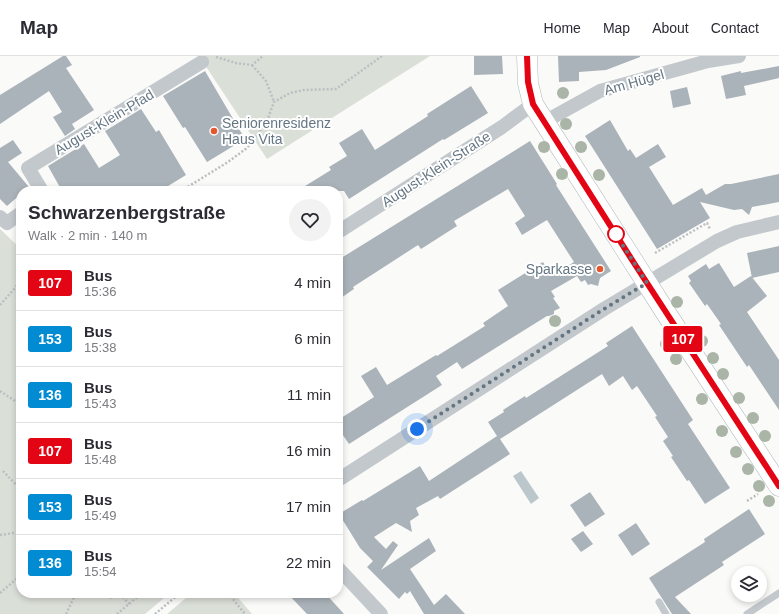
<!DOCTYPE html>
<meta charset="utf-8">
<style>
:root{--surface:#fff;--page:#f2f2f3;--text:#2b2b33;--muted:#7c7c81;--line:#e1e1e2}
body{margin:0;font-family:Helvetica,sans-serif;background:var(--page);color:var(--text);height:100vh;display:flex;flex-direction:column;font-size:15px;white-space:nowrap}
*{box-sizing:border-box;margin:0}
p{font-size:13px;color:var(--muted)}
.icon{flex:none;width:22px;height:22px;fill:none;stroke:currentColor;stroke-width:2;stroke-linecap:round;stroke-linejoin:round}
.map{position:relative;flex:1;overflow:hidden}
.sheet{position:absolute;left:16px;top:130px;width:327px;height:412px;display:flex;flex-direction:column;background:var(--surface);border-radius:16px;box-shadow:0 2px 6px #0003}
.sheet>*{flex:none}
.badge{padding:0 8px;border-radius:3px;font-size:14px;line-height:26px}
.buttons{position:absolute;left:731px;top:510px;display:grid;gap:8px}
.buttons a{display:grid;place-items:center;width:36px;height:36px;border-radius:50%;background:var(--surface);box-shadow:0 2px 6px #0003;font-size:20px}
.you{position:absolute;width:20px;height:20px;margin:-10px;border:3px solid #fff;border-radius:50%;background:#1a73e8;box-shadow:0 0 0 6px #1a73e833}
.map>.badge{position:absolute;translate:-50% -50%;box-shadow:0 0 0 2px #fff}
.round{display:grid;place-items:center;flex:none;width:42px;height:42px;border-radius:21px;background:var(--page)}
.head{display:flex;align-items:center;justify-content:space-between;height:68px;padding:0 12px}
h1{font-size:19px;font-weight:600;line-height:30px}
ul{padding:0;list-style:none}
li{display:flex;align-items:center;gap:12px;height:56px;padding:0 12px;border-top:1px solid var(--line)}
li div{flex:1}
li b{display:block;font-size:15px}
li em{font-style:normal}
li .badge{min-width:44px;font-weight:700;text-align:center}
header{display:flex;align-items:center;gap:24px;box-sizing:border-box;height:56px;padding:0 20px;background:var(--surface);border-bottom:1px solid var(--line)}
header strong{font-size:19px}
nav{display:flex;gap:22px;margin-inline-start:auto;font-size:14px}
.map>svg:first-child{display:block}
.green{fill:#dadfd7}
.water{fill:#bbc7cb}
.building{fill:#aab3b9}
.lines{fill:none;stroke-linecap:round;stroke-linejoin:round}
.secondary-casing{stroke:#b3babf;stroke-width:21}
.path{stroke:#bbbfc2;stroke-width:2.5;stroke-dasharray:2 2;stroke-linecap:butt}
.lane{stroke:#c3c8cc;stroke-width:7}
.street{stroke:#c3c8cc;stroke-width:14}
.secondary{stroke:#fff;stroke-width:20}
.tree{fill:#aab4a7}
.line-casing{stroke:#fff;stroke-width:9}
.line{stroke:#e30513;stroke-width:6}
.walk{stroke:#657683;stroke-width:4;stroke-dasharray:0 7.2}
.poi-dot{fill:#e4572e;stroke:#fff;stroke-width:1.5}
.stop-dot{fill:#fff;stroke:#e30513;stroke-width:2}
.labels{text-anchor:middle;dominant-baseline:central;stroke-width:4;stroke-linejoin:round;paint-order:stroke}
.street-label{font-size:14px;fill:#657683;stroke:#fff}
.poi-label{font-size:14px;fill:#657683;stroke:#fff;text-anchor:start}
</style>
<header>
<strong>Map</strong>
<nav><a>Home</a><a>Map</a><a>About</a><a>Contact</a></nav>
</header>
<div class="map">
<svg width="779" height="558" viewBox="0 0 779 558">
<rect width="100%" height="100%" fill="#fafaf8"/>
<!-- green -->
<path class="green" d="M199 0H430L267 103Z
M0 173 21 193V537H170L145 558H0Z
M192 537H234L252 558H167Z"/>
<!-- water -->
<path class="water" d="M521 415 539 442 531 448 513 420Z"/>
<!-- building -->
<path class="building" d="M63 0H66L72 9 66 12 94 54 72 68 75 73 65 80 53 61 62 56 49 35 0 68V39Z
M474 0H502L503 18 474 19Z
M558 0H640V1L606 14 579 16V25L559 26Z
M779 10V22L744 30 746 39 726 43 721 20 741 15V17Z
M205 15 245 83 207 106 185 71 183 72 163 40Z
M471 30 488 57 444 84 443 83 349 143 344 135H297L331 114 329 111 347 100 339 87 362 73 375 94 428 60 427 58Z
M687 31 691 48 673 52 670 35Z
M141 53 156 76 159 74 186 119 160 135H62L48 110 84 88 99 112 120 99 105 75Z
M610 64 628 95 630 93 636 102 658 88 666 101 649 111 673 149 702 132 706 139 725 128H731L779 118V146L752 151 749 159 742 153 734 154 700 146 710 162 657 193 585 80Z
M13 84 22 97 8 106 29 131 25 135H21V138L7 150 0 143V92Z
M530 85 557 128 556 129 611 215 600 222 598 230 591 228 588 229 585 224 581 226 577 220 551 235 555 241 553 242 560 252 554 255V258L549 260H547L462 313 457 306 436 320 442 329 349 388 338 372V364L374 341 361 320 376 311 387 329 436 299 437 300 485 270 483 267 508 250 498 234 543 206 552 220 574 206 547 164 522 179 515 167 525 160 508 133 454 165 457 170 421 193 418 189 353 231 354 233 338 244V204Z
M779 190V216L752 222 747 197Z
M719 207 734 231 751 220 767 240 747 256 779 304V354L749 309 747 311 719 269 721 268 707 248 705 250 689 227 691 225 688 220 706 208 709 213Z
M632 270 693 364 688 368 730 432 705 448 689 424 687 425 671 401 673 400 663 385 668 381 655 361 657 360 637 330 632 334 623 320 609 330 602 318 500 383 510 398 440 443 438 440 416 452 419 459 410 465 412 476 396 467 374 481 386 493 393 485 398 489 381 514 429 482 436 495 410 513 434 549 446 538 465 558H424L410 535 407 538 405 536 399 543 367 511 373 505 360 492 339 458 362 444 363 445 420 410 429 425 497 380 488 366 504 356 503 354 525 340 526 342 608 290 606 287Z
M590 436 605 458 585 471 570 449Z
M749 453 765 478 722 506 724 509 675 541 691 558H672L649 522 705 486 704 483Z
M636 467 650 488 632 500 618 479Z
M583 475 593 488 581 496 571 483Z
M287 537H325L344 558H307Z"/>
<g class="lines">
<!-- secondary casing -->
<g class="secondary-casing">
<path id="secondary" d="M527 0 528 27 533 48 666 257 779 430"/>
</g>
<!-- path -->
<path class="path" d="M216 1 236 7 252 9 263 0
M252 9 266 25 274 46
M181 135 228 106 247 92 267 65 274 46 290 37 304 34 336 33 382 0
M655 197 707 167 710 173
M0 249 21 225
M0 335 21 349
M3 415 21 434
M747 445 758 438
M0 479 14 477 21 478
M0 537 21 519
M103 537C108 543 115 543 120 537
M228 537 245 558
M120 538 129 548
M66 558 76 537
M117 558 142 537
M155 558 180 537"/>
<!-- lane -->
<path class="lane" d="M659 546 666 558
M747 558 779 537"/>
<!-- street -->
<path class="street" d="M544 66 600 35 708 5 739 0
M42 135 28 112 202 6
M0 161 7 167 21 157
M338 176 502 71 533 48
M338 424 604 253 717 185 737 176 779 166
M338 512 381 558"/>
<!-- secondary -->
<use href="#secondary" class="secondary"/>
</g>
<!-- trees -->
<g class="tree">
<circle cx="563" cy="37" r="6"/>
<circle cx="566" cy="68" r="6"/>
<circle cx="544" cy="91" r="6"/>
<circle cx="581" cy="91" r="6"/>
<circle cx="562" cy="118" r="6"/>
<circle cx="599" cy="119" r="6"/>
<circle cx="677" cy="246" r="6"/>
<circle cx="555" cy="265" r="6"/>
<circle cx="702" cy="285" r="6"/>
<circle cx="666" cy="288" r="6"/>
<circle cx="713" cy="302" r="6"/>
<circle cx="676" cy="303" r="6"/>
<circle cx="723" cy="318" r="6"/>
<circle cx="739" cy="342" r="6"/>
<circle cx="702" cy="343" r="6"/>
<circle cx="753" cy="362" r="6"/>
<circle cx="722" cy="375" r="6"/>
<circle cx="765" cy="380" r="6"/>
<circle cx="736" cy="396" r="6"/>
<circle cx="748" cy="413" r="6"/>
<circle cx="759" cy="430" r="6"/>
<circle cx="769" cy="445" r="6"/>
</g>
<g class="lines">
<!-- line casing -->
<g class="line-casing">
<path id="line" d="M527 0 528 26 533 48 634 207 779 430"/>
</g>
<!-- line -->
<use href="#line" class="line"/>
<!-- walk -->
<path class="walk" d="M417 373 604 253 647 227 615 177 616 178"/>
</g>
<!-- markers -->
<g class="poi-dot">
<circle cx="214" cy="75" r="4"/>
<circle cx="600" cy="213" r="4"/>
</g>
<circle class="stop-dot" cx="616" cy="178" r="8"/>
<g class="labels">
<!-- street labels -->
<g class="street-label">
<text transform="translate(634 26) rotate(-16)">Am Hügel</text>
<text transform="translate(104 66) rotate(-31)">August-Klein-Pfad</text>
<text transform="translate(436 113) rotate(-33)">August-Klein-Straße</text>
</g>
<!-- poi labels -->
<g class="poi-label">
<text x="222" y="67">Seniorenresidenz<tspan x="222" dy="16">Haus Vita</tspan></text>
<text x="592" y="213" text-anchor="end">Sparkasse</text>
</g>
</g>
</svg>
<div class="buttons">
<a><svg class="icon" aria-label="layers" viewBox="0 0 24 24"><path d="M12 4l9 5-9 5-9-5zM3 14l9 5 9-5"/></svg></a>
</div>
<div class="you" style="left:417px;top:373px"></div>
<b class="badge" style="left:683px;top:283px;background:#e30513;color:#fff">107</b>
<section class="sheet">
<div class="head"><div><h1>Schwarzenbergstraße</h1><p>Walk · 2 min · 140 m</p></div><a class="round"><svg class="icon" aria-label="heart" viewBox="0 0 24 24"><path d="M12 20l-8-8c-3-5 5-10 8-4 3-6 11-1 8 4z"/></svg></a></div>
<ul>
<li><span class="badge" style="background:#e30513;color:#fff">107</span><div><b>Bus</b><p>15:36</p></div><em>4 min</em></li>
<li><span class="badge" style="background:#008bd2;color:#fff">153</span><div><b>Bus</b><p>15:38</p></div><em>6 min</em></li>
<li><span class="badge" style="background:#008bd2;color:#fff">136</span><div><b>Bus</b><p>15:43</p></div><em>11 min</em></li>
<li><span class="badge" style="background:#e30513;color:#fff">107</span><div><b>Bus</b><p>15:48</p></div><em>16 min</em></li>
<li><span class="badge" style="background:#008bd2;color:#fff">153</span><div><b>Bus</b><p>15:49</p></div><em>17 min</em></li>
<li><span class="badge" style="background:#008bd2;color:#fff">136</span><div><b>Bus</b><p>15:54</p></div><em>22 min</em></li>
</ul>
</section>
</div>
